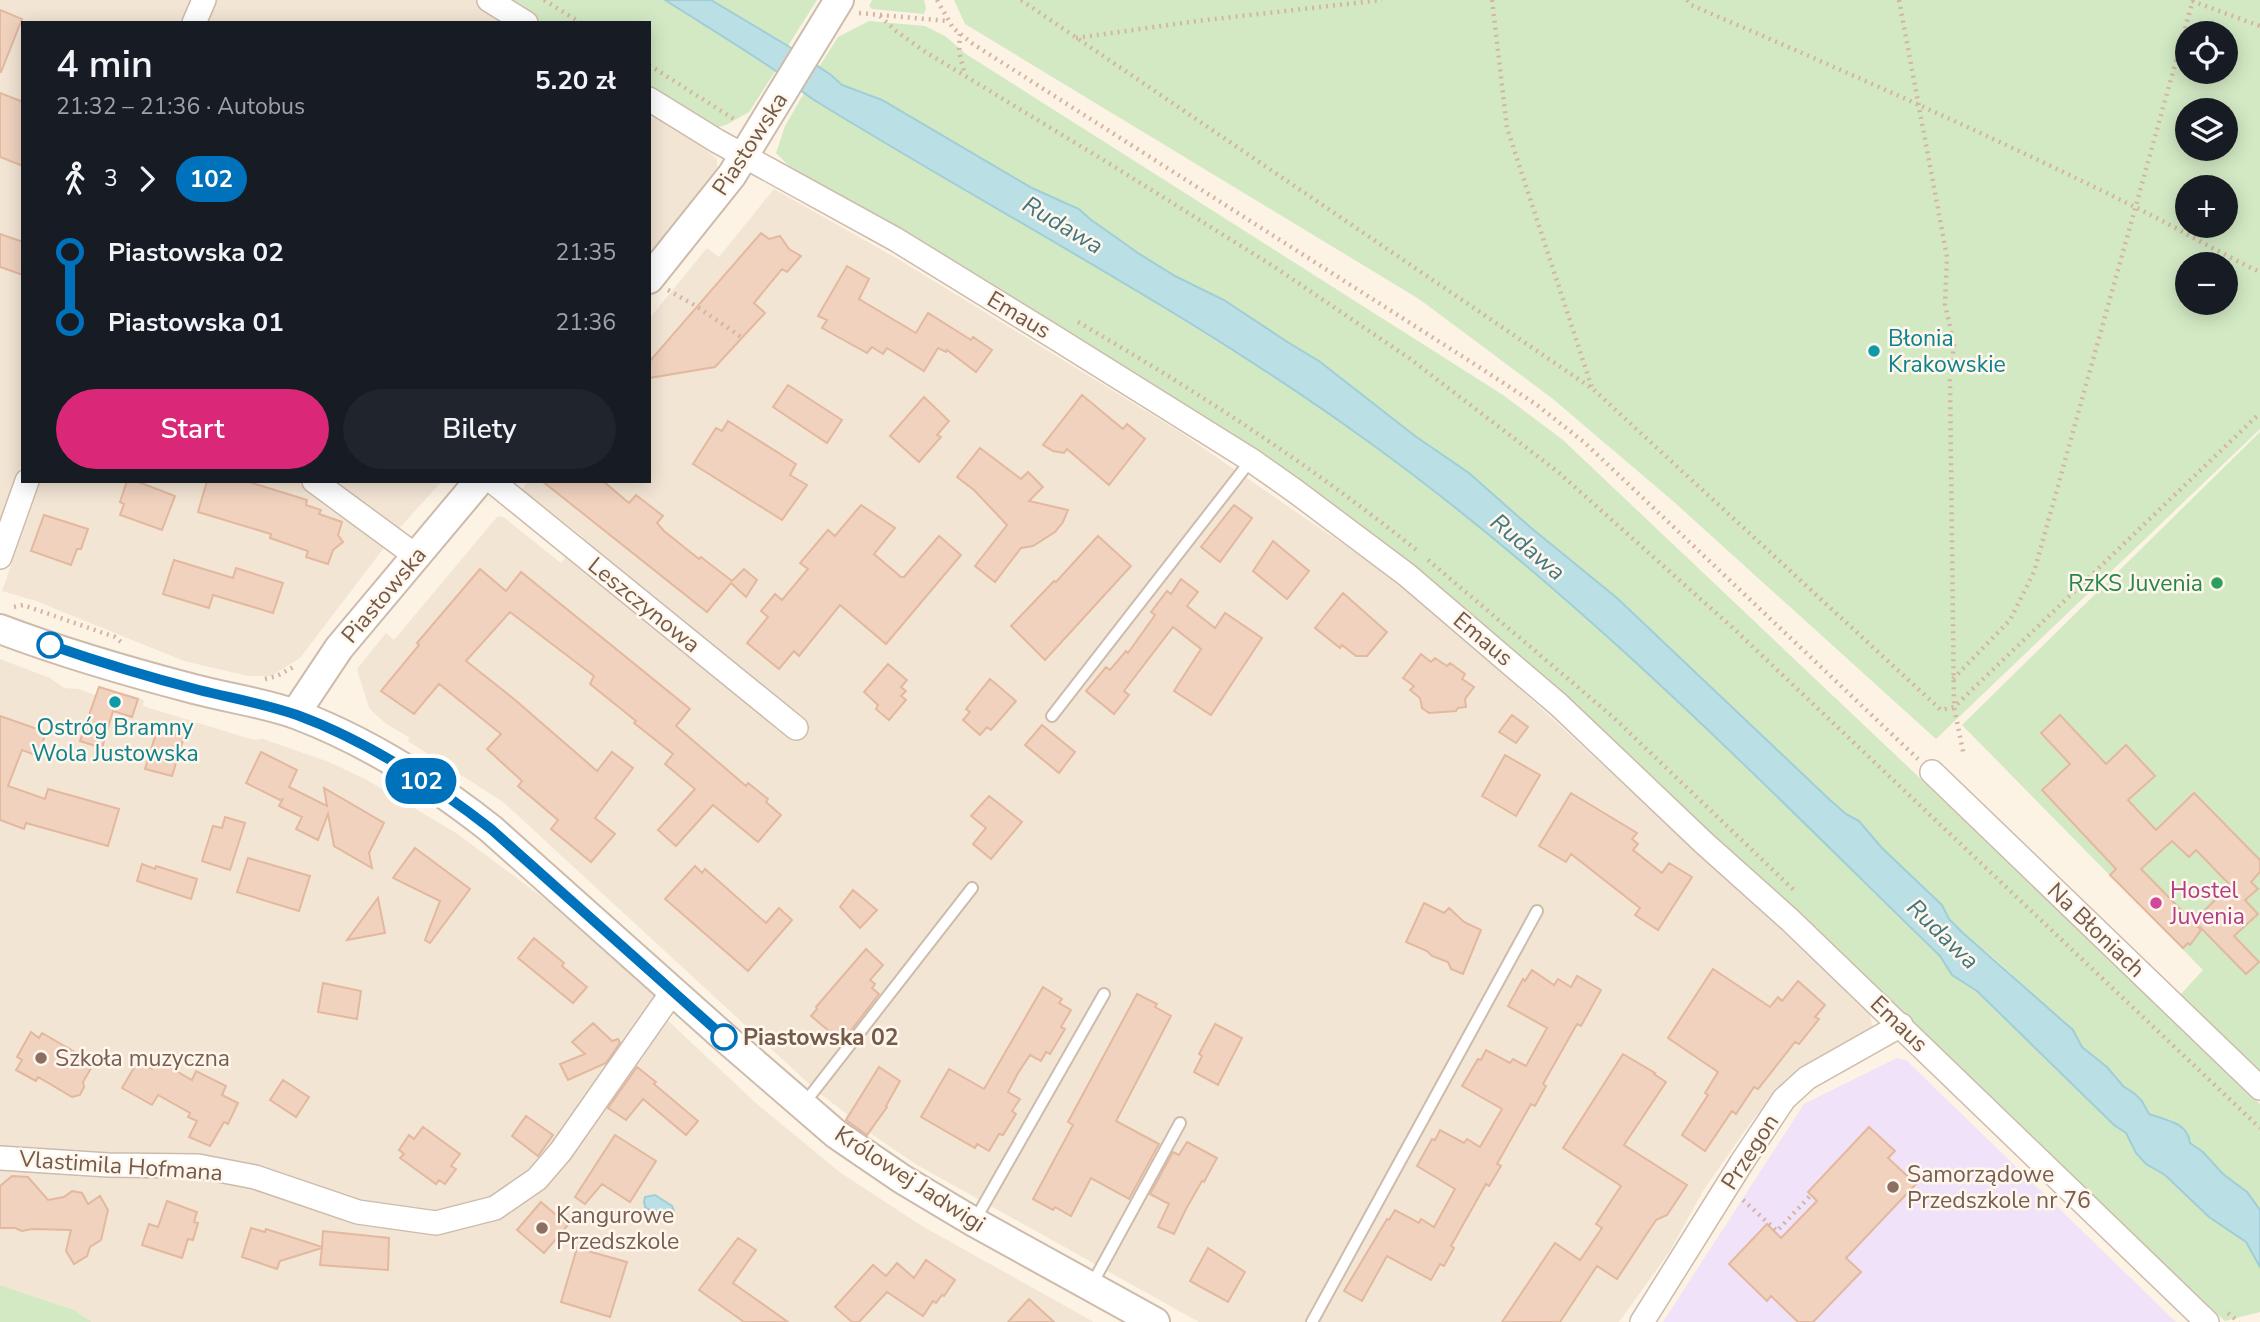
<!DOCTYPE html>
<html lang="pl">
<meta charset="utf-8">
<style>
:root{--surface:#171b24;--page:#20242c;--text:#f1f3f6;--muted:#9ea1a6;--accent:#db2777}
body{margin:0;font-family:"Nunito Sans",sans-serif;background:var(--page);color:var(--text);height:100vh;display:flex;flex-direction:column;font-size:26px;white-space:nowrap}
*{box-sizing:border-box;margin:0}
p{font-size:23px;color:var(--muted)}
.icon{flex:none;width:38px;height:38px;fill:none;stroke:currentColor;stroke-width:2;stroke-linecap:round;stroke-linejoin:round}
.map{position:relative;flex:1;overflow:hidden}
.drawer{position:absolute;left:21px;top:21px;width:630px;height:462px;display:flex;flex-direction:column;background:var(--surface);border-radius:0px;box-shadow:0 4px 18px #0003}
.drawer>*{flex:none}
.badge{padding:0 14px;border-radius:23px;font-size:24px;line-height:46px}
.fabs{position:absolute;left:2175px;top:21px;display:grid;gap:14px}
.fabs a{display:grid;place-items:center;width:63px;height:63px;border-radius:50%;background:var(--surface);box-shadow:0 4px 18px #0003;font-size:35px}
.map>.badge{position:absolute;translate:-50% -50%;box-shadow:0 0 0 4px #fff}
.legs{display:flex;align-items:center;gap:10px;height:77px;padding:0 35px;font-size:23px}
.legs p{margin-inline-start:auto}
.head{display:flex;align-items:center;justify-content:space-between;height:119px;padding:0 35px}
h1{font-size:38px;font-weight:600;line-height:52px}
.primary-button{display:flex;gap:14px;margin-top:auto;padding:14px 35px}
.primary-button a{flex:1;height:80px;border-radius:42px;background:var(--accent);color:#fff;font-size:28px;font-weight:600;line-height:80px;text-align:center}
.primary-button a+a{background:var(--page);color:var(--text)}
ul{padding:0 35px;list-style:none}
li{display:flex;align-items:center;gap:24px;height:70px;font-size:26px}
li i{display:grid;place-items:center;width:10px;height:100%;margin:0 9px;background:currentColor}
li i::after{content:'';width:18px;height:18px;margin:-9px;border:5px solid;border-radius:50%;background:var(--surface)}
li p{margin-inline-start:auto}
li:first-child i{background:linear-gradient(#0000 50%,currentColor 0)}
li:last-child i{background:linear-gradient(currentColor 50%,#0000 0)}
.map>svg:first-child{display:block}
.residential{fill:#f3e5d4}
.education{fill:#f0e2f8}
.green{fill:#d3e9c4;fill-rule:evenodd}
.water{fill:#badfe5;stroke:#a1ced6;stroke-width:2}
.building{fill:#f0d2be;stroke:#e3b89e;stroke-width:2}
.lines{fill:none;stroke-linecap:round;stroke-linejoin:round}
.service-casing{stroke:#cdbbac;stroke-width:14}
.minor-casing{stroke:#cdbbac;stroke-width:26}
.tertiary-casing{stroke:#cdbbac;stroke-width:32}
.path{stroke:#d5b5a1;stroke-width:4.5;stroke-dasharray:2 5;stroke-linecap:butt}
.service{stroke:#fff;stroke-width:10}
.minor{stroke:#fff;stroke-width:23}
.tertiary{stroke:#fff;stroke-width:28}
.line-1-casing{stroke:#fff;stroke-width:16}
.line-1{stroke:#0072bc;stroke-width:10}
.culture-dot{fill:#0f9aa8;stroke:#fff7ec;stroke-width:2.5}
.leisure-dot{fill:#2e9e5b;stroke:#fff7ec;stroke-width:2.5}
.stop-1-dot{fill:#fff;stroke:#0072bc;stroke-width:3.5}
.hotel-dot{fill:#d1479c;stroke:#fff7ec;stroke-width:2.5}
.education-dot{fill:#8d6e63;stroke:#fff7ec;stroke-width:2.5}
.labels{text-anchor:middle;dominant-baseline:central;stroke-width:5;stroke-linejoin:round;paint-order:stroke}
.street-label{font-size:23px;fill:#745a4b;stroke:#fff7ec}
.culture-label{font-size:23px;fill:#0d838f;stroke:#fff7ec;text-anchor:start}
.leisure-label{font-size:23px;fill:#27864d;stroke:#fff7ec;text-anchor:end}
.hotel-label{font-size:23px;fill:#b23c85;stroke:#fff7ec;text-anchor:start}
.stop-label{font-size:23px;font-weight:bold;fill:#745a4b;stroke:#fff7ec;text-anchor:start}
.education-label{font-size:23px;fill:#785e54;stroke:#fff7ec;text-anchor:start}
.water-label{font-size:24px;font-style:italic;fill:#427680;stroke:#fff7ec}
</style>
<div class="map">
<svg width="2260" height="1322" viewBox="0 0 2260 1322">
<rect width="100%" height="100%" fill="#fcf3e5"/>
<!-- residential -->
<path class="residential" d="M0 0H199L189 23H23V460L0 524Z
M217 0H480L516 23H207Z
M649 107 676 124 717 159V173L649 258Z
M774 189 898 259 1177 430 1420 597 1868 1009 1873 1027 1798 1069 1785 1080 1751 1122 1703 1191 1670 1251 1619 1322H1199L917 1165 870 1133 868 1136 845 1121 847 1114 820 1094 503 802 408 741 410 738 385 723 369 708 357 669 386 633 394 640 497 517 502 516 561 563 583 537 521 490 528 481H649V319L707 248 719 257Z
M41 481H442L396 532 300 658 271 676H248L184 661 36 601 2 591Z
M0 659 50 678 64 688 79 689 95 695 99 686 138 698 144 700 143 706 254 740 263 739 329 762 367 780 456 833 576 922 658 996 588 1091 556 1145 522 1182 490 1201 445 1213 359 1201 215 1161 0 1151Z
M663 1016 758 1105 841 1173 922 1226 1094 1322H92L74 1310 0 1285V1169L196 1173 242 1184 307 1206 495 1217Z"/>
<!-- education -->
<path class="education" d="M1897 1058 1906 1060 2176 1322H1663L1804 1104Z"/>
<!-- green -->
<path class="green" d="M504 0H665L776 70 749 112 726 125 712 129 649 90V23H541Z
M711 0H817L788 46Z
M872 0H924L926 8 924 14 872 9 869 6Z
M954 0H2260V429L1936 739 1674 502 1553 399 1419 299 965 24ZM2188 33H2226V72H2188ZM2188 110H2226V149H2188ZM2188 187H2226V226H2188ZM2188 264H2226V303H2188Z
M869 21 925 26 945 36 966 54 1503 395 1563 440 2093 942 2260 1104V1210L2247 1192 2223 1174 2203 1152 2190 1143 2172 1120 2149 1114 2142 1101 2136 1094 2123 1086 2107 1067 2082 1047 2076 1034 1995 959 1963 933 1872 837 1859 821 1846 814 1830 800 1617 598 1530 527 1469 473 1415 436 1319 361 1289 343 1224 300 1175 276 1138 253 1090 219 1079 209 1032 188 882 100 842 85 819 67 838 37Z
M804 93 1056 241 1287 385 1367 441 1472 520 1568 601 1661 684 1940 956 1952 975 1977 991 2114 1125 2126 1133 2136 1153 2146 1164 2165 1175 2209 1217 2246 1242 2260 1267V1312L2225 1321 2191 1291 1438 590 804 181 776 153 785 126Z
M2260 432V1076L2180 995 2203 970 1962 725Z
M0 1285 74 1310 92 1322H0Z"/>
<!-- water -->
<path class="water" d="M665 0H711L788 46 831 75 842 85 882 100 1032 188 1079 209 1090 219 1138 253 1175 276 1224 300 1289 343 1319 361 1415 436 1469 473 1530 527 1617 598 1830 800 1846 814 1859 821 1882 848 1942 905 1949 919 1963 933 2073 1030 2082 1047 2107 1067 2123 1086 2135 1094 2142 1101 2149 1114C2165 1120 2188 1122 2190 1143L2203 1152 2223 1174 2247 1192 2260 1210V1267L2246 1242 2209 1217 2165 1175 2146 1164 2136 1153 2126 1133 2114 1125 1977 991 1952 975 1940 956C1756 777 1576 591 1366 440 1192 314 1001 215 819 103 802 93 789 80 773 69 738 45 701 23 665 0Z
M655 1195 672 1206 674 1211 670 1217 664 1218 645 1207 644 1202 645 1197Z"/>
<!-- building -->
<path class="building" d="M0 10 22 19 1 72H0Z
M0 93 23 102V166L0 157Z
M761 233 769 239 780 236 789 249 801 256 787 272 782 269 754 303 765 313 715 367 649 378V362Z
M0 234 23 242V275L0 267Z
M847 266 869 279 859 299 916 333 928 313 971 340 973 337 992 350 976 372 947 350 946 352 938 348 924 371 887 348 883 354 872 347 867 353 822 328 827 320 818 316Z
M788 385 842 420 827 443 773 407Z
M1082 395 1123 429 1127 424 1145 439 1109 485 1067 449 1064 453 1053 451 1043 445Z
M924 397 949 421 937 435 941 437 919 462 890 436Z
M728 421 796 464 790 475 807 485 782 520 693 464 716 428 722 431Z
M980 448 1021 479 1028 472 1043 487 1029 501 1068 510 1063 522 1055 532 1033 546 1021 548 995 582 975 566 1007 525 974 490 957 477Z
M127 481H136L175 496 162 530 120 515 124 504 120 502Z
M207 481H246L307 500 306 505 321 510 319 514 342 522 338 535 343 542 333 550 328 564 306 557 308 551 270 538 271 534 198 512Z
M542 481H603L629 503 636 495 663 516 657 523 664 531 699 559 701 557 732 581 744 569 757 580 746 597 731 583 707 612Z
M861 505 895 528 874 554 901 577H904L939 536 961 555 886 644 840 605 799 656 794 651 779 669 747 643 768 617 761 611 775 594 782 600 808 569 800 563 828 530 835 536Z
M1234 505 1252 518 1220 562 1201 547Z
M44 515 88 529 81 549H77L71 565 31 551Z
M1098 536 1131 566 1045 660 1011 626 1054 581 1056 582Z
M1273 541 1309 571 1287 599 1253 571Z
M174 560 233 578 236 568 283 583 273 613 213 595 209 608 163 594Z
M480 569 506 591 521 572 690 709 676 726 746 786 748 783 768 799 766 802 781 815 758 842 713 805 676 846 658 830 695 789 665 764 673 754 634 723 636 721 590 684 594 676 510 612 466 661 514 699 597 771 612 752 633 768 595 818 615 834 591 862 551 829 558 820 518 786 522 781 487 749 501 734 439 684 414 714 381 691 419 645 417 643Z
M1181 579 1198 592 1187 606 1215 628 1225 613 1262 638 1211 715 1174 691 1201 649 1173 627 1124 691 1129 695 1114 714 1086 691 1106 667 1110 670 1126 651 1128 653 1155 615 1151 612 1167 591 1171 594Z
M1343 593 1387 632 1367 656H1356L1342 645 1340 648 1315 628Z
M1421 654 1431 662 1435 658 1447 666 1450 663 1465 674 1462 679 1474 687 1465 699 1466 707 1458 708 1456 711 1429 713 1422 708 1420 698 1410 690 1414 686 1403 678Z
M888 664 907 680 901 687 906 691 901 696 906 700 889 720 876 709 878 705 864 692Z
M990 679 1016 701 991 730 987 727 980 735 963 720 970 712 966 709Z
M99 687 138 699 132 717 113 711 102 748 80 741Z
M1512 715 1528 727 1516 743 1499 732Z
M2060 715 2106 764 2126 745 2155 776 2128 800 2156 830 2194 793 2260 860V872L2251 882 2258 889 2245 900 2258 914 2234 936 2259 962 2246 974 2194 921 2230 885 2196 850 2189 857 2172 841 2141 869 2201 930 2190 945 2188 943 2183 948 2110 875 2116 869 2042 790 2070 764 2041 733Z
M0 716 46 732 38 756 22 750 8 786 45 799 48 789 119 809 108 846 26 823 24 829 0 820Z
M1042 725 1075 752 1059 773 1025 745Z
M157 730 184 737 172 776 145 769Z
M261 752 297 770 289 787 327 806 324 788 384 823 369 853 372 868 334 846 328 814 318 840 296 829 302 817 279 806 283 798 282 801 246 783Z
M1505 755 1540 775 1516 816 1482 796Z
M1571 793 1637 833 1632 839 1638 844 1633 850 1662 873 1669 863 1692 877 1658 930 1635 915 1640 908 1571 854 1566 862 1539 846Z
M989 796 1022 822 991 859 973 844 986 828 971 816Z
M225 817 245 823 230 870 202 861 213 826 222 828Z
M415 848 470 889 430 943 425 940 440 901 393 878Z
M248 858 310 876 299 911 237 892Z
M142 864 155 869 156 866 197 879 191 899 137 881Z
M695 866 702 873 705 869 766 923 779 908 792 920 748 971 665 899Z
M853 890 877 910 860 928 840 907Z
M378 898 385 933 347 940Z
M1424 903 1444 913 1449 908 1464 922 1481 930 1463 974 1451 969 1448 962 1432 956 1427 951 1406 942Z
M534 938 564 963 562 966 587 987 573 1003 518 958Z
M866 949 883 965 870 980 875 984 872 988 879 994 842 1042 811 1016 817 1009 816 1007Z
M1713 969 1770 1007 1778 997 1782 1001 1798 981 1825 1005 1815 1017 1819 1019 1799 1044 1795 1042 1758 1089 1754 1087 1736 1114 1732 1111 1705 1151 1682 1135 1708 1095 1705 1093 1718 1072 1668 1038Z
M1532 970 1554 985 1558 979 1571 987 1577 976 1601 990 1581 1026 1577 1024 1543 1084 1546 1086 1535 1106 1531 1104 1497 1164 1501 1166 1489 1186 1486 1184 1451 1246 1454 1248 1444 1266 1440 1264 1431 1280 1387 1256 1362 1301 1344 1291 1387 1219 1389 1220 1395 1210 1419 1223 1421 1219 1434 1227 1455 1189 1417 1166 1432 1139 1435 1140 1440 1130 1464 1143 1467 1139 1480 1147 1502 1109 1462 1086 1478 1059 1481 1060 1486 1050 1510 1063 1513 1059 1526 1066 1547 1028 1508 1006 1523 979 1525 981Z
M323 983 361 991 357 1019 318 1012Z
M1043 987 1062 999 1059 1003 1071 1010 1061 1027 1065 1029 1050 1054 1046 1052 1041 1061 1030 1055 1018 1073 1008 1092 1020 1099 1012 1111 1016 1114 1003 1135 999 1134 989 1151 977 1144 975 1148 921 1117 949 1069 984 1089Z
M1137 994 1157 1004 1155 1007 1171 1016 1116 1121 1159 1144 1129 1199 1091 1178 1071 1216 1055 1207 1053 1210 1033 1199 1073 1125 1068 1122Z
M593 1023 612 1041 618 1039 620 1043 606 1063 568 1080 560 1064 585 1054 572 1042Z
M1215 1024 1242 1038 1218 1085 1194 1072 1202 1056 1199 1054Z
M31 1032 39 1038 42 1033 94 1063 83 1082 84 1087 80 1095 72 1097 38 1077 36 1081 16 1070 22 1060 17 1057Z
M1623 1054 1655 1073 1654 1074 1666 1082 1624 1145 1687 1185 1667 1215 1656 1220 1617 1279 1597 1266 1560 1322H1502L1555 1243 1580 1260 1602 1228 1596 1224 1621 1186 1563 1148Z
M157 1060 192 1080 196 1071 226 1086 222 1095 238 1103 228 1124 224 1122 210 1146 189 1137 197 1121 188 1117 190 1113 158 1095 152 1105 122 1088 138 1061 152 1069Z
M637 1067 656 1082 654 1084 698 1121 686 1135 643 1099 626 1120 608 1108Z
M879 1067 900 1081 886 1106 887 1107 867 1135 846 1120Z
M283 1080 309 1097 296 1117 270 1100Z
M526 1116 553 1135 538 1156 512 1136Z
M423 1127 460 1154 451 1166 456 1169 445 1184 439 1180 436 1184 400 1158 404 1154 399 1150 409 1135 414 1139Z
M1869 1127 1895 1151 1888 1158 1916 1184 1846 1258 1861 1272 1813 1322H1798L1771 1296 1767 1301 1729 1264 1767 1224 1781 1238 1817 1201 1808 1192Z
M615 1135 656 1161 630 1202 602 1184 585 1204 575 1197Z
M1187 1142 1217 1158 1204 1182 1202 1181 1186 1209 1174 1234 1158 1227 1169 1204 1150 1194 1173 1152 1179 1155Z
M12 1176 28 1177 48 1200 64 1197 72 1191 82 1193 88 1204 100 1196 108 1210 101 1240 90 1247 87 1256 74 1264 66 1251 71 1230 32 1229 22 1231 15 1228H0V1186Z
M167 1201 197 1212 194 1222 198 1223 193 1240 188 1239 182 1258 142 1245 149 1224 158 1227Z
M541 1202 568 1225 544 1253 517 1230Z
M251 1228 265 1232 266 1229 322 1247 323 1231 389 1238 388 1270 320 1265 322 1248 280 1261 277 1269 242 1257Z
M738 1238 756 1250 733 1283 788 1322H744L699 1290Z
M577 1248 627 1262 610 1317 561 1302Z
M1208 1248 1245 1272 1228 1302 1190 1281Z
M926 1260 955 1280 944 1296 942 1295 936 1303 933 1301 923 1316 887 1292 859 1322H852L835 1307 873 1265 886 1276 897 1263 914 1278Z
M1029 1299 1054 1322H1008Z"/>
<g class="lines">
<!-- service casing -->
<g class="service-casing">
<path id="service" d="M1052 716 1251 460
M803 1105 972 888
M975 1220 1104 994
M1091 1286 1180 1123
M1312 1322 1537 911"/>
</g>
<!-- minor casing -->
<g class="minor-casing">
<path id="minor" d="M489 0 526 23
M194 23 204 0
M649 99 717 141 895 239 1051 335 1251 460 1295 491 1407 575 1559 705 1704 843 1790 920 2207 1322
M314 481 416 556
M492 481 796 728
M0 557 27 481
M1932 772 2260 1088
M0 1158 108 1165 198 1166 255 1177 358 1212 436 1223 495 1208 537 1179 561 1151 673 991
M1642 1322 1742 1162 1784 1099 1807 1078 1901 1025"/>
</g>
<!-- tertiary casing -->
<g class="tertiary-casing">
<path id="tertiary" d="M649 279 732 175 839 0
M0 629C63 653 129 672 194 689 228 698 265 703 298 715 366 741 434 784 491 829L724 1037 836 1134 902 1179 974 1222 1155 1322
M295 714 339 648 479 481"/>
</g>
<!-- path -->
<path class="path" d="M544 0 581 23
M937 0 953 28 973 44 1479 367 1537 405 1585 443 1918 759
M1021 0 1593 389 1941 710 1954 707 2260 413
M1492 0 1507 128 1592 388
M1687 0 1691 5C1840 69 1988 134 2133 206 2176 227 2217 252 2260 272
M1899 0 1947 257 1945 304 1954 345 1950 380 1954 707 1964 756
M2192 1 2260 26
M859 13 948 21
M880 16 896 31 924 51 1110 164 1273 266 1409 358 1558 472 1733 628 2260 1128
M960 34 959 52 965 75
M1076 38 1197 21 1382 0
M649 65 737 121
M668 290 696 306 744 339
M1078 322C1197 391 1312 466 1419 552
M1428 560 1613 717 1796 892
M14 607 23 605 115 637 121 642
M265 679 277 676 295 666
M1953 679 2010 620 2034 572 2193 0
M1743 1200 1777 1231 1811 1195
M2228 1313 2239 1322"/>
<!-- service -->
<use href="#service" class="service"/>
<!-- minor -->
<use href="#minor" class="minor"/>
<!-- tertiary -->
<use href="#tertiary" class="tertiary"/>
</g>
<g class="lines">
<!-- line-1 casing -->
<g class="line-1-casing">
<path id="line-1" d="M50 645C99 662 148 677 199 690 231 698 266 704 297 715 365 740 435 785 491 829L724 1037"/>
</g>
<!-- line-1 -->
<use href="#line-1" class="line-1"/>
</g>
<!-- markers -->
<g class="culture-dot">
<circle cx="1874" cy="351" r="7"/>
<circle cx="115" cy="702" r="7"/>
</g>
<circle class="leisure-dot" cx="2217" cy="583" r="7"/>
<g class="stop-1-dot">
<circle cx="50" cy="645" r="12"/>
<circle cx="724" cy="1037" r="12"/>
</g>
<circle class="hotel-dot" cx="2156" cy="903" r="7"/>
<g class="education-dot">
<circle cx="41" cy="1058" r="7"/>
<circle cx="1893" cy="1187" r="7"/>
<circle cx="542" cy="1228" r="7"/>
</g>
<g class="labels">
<!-- street labels -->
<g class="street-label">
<text transform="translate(750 144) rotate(-57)">Piastowska</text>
<text transform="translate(1019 315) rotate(31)">Emaus</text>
<text transform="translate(384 595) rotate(-50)">Piastowska</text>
<text transform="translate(644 605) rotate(39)">Leszczynowa</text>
<text transform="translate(1483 639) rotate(40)">Emaus</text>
<text transform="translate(2096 930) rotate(44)">Na Błoniach</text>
<text transform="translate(1899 1024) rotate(44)">Emaus</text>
<text transform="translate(1750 1152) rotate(-57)">Przegon</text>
<text transform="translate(121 1166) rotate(4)">Vlastimila Hofmana</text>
<text transform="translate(910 1179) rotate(33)">Królowej Jadwigi</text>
</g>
<!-- culture labels -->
<g class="culture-label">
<text x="1888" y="338">Błonia<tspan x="1888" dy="26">Krakowskie</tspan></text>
<text x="115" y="727" text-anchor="middle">Ostróg Bramny<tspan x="115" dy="26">Wola Justowska</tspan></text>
</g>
<!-- leisure labels -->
<g class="leisure-label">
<text x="2203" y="583">RzKS Juvenia</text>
</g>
<!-- hotel labels -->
<g class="hotel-label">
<text x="2170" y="890">Hostel<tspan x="2170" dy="26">Juvenia</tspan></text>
</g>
<!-- stop labels -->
<g class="stop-label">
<text x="743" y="1037">Piastowska 02</text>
</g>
<!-- education labels -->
<g class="education-label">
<text x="55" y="1058">Szkoła muzyczna</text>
<text x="1907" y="1174">Samorządowe<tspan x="1907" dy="26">Przedszkole nr 76</tspan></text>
<text x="556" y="1215">Kangurowe<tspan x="556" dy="26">Przedszkole</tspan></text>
</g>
<!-- water labels -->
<g class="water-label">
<text transform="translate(1063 225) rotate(31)">Rudawa</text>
<text transform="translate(1528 547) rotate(40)">Rudawa</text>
<text transform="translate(1943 934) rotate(44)">Rudawa</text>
</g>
</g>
</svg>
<div class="fabs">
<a><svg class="icon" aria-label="locate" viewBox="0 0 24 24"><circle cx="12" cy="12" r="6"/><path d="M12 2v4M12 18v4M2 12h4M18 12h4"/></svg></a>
<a><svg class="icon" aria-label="layers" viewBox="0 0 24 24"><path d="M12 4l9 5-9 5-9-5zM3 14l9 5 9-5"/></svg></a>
<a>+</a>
<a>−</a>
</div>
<b class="badge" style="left:421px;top:781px;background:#0072bc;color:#fff">102</b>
<section class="drawer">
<div class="head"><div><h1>4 min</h1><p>21:32 – 21:36 · Autobus</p></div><b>5.20 zł</b></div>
<div class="legs"><svg class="icon" aria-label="walk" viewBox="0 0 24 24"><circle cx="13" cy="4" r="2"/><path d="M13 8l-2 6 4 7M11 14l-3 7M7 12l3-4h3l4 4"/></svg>3<svg class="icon" aria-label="forward" viewBox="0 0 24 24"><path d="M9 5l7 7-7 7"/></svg><b class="badge" style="background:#0072bc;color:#fff">102</b></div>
<ul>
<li><i style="color:#0072bc"></i><b>Piastowska 02</b><p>21:35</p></li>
<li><i style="color:#0072bc"></i><b>Piastowska 01</b><p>21:36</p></li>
</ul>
<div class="primary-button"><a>Start</a><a>Bilety</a></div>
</section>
</div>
